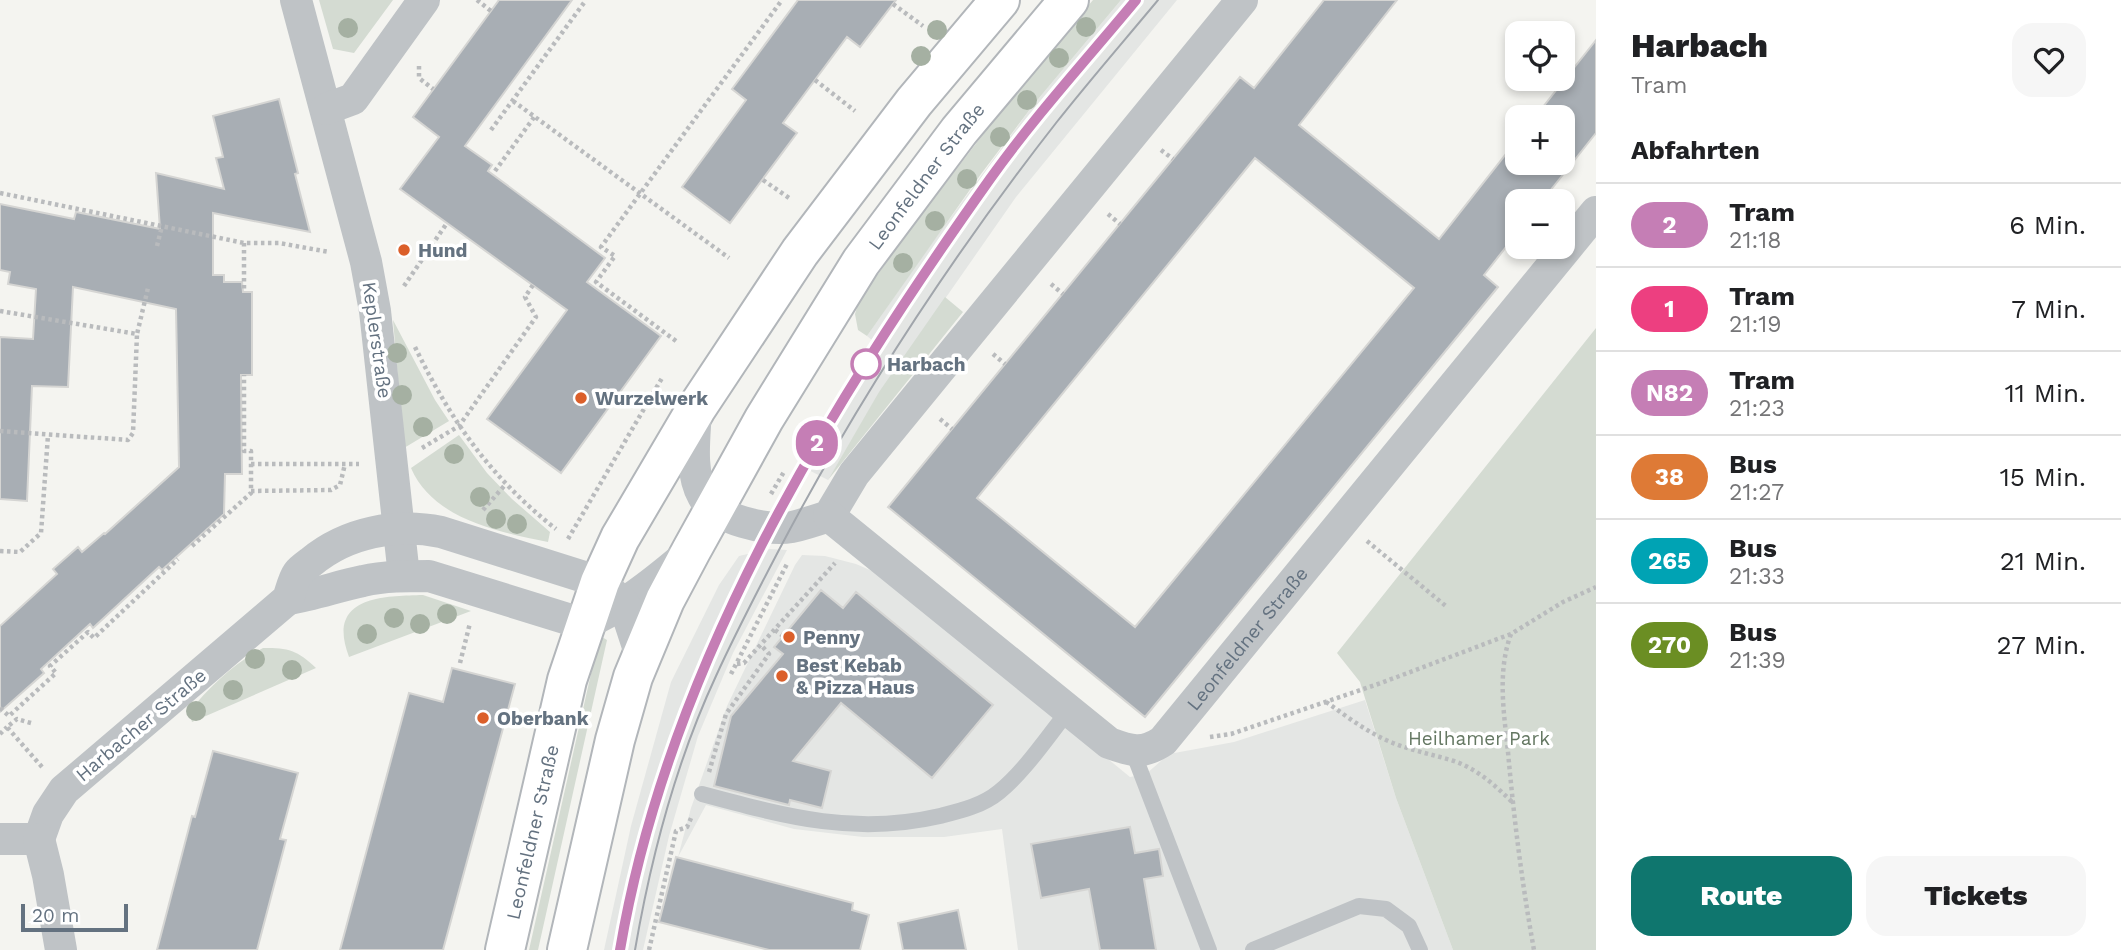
<!DOCTYPE html>
<html lang="de">
<meta charset="utf-8">
<style>
:root{--surface:#fff;--page:#f6f6f6;--text:#202124;--muted:#757577;--line:#e0e0e0;--accent:#0f766e}
body{margin:0;font-family:"Work Sans",sans-serif;background:var(--page);color:var(--text);height:100vh;display:flex;flex-direction:column;font-size:26px;white-space:nowrap}
*{box-sizing:border-box;margin:0}
p{font-size:23px;color:var(--muted)}
.icon{flex:none;width:38px;height:38px;fill:none;stroke:currentColor;stroke-width:2;stroke-linecap:round;stroke-linejoin:round}
.map{position:relative;flex:1;overflow:hidden}
.side{display:flex;flex-direction:column;background:var(--surface);width:525px}
.side>*{flex:none}
.badge{padding:0 14px;border-radius:23px;font-size:24px;line-height:46px}
.tools{position:absolute;left:1505px;top:21px;display:grid;gap:14px}
.tools a{display:grid;place-items:center;width:70px;height:70px;border-radius:14px;background:var(--surface);box-shadow:0 4px 10px #0003;font-size:35px}
.scale{position:absolute;left:21px;bottom:18px;width:107px;box-sizing:border-box;padding-left:7px;border:4px solid #647280;border-top:0;font-size:19px;line-height:24px;white-space:nowrap;color:#647280;-webkit-text-stroke:5px #fff;paint-order:stroke}
.map>.badge{position:absolute;translate:-50% -50%;box-shadow:0 0 0 4px #fff}
h2{padding:0 35px;font-size:26px;line-height:63px}
.round{display:grid;place-items:center;flex:none;width:74px;height:74px;border-radius:21px;background:var(--page)}
.summary{display:flex;align-items:center;justify-content:space-between;height:119px;padding:0 35px}
h1{font-size:33px;font-weight:800;line-height:52px}
.cta{display:flex;gap:14px;margin-top:auto;padding:14px 35px}
.cta a{flex:1;height:80px;border-radius:21px;background:var(--accent);color:#fff;font-size:28px;font-weight:800;line-height:80px;text-align:center}
.cta a+a{background:var(--page);color:var(--text)}
ul{padding:0;list-style:none}
li{display:flex;align-items:center;gap:21px;height:84px;padding:0 35px;border-top:2px solid var(--line)}
li div{flex:1}
li b{display:block;font-size:26px}
li em{font-style:normal}
li .badge{min-width:77px;font-weight:700;text-align:center}
main{display:flex;flex:1;min-height:0}
.map>svg:first-child{display:block}
.built{fill:#e4e6e4}
.green{fill:#d4dbd2}
.building{fill:#a8aeb4;stroke:#d5d5d3;stroke-width:2;fill-rule:evenodd}
.lines{fill:none;stroke-linecap:round;stroke-linejoin:round}
.primary-casing{stroke:#b2b6ba;stroke-width:42}
.path{stroke:#b9bbbd;stroke-width:4.5;stroke-dasharray:3.5 3.5;stroke-linecap:butt}
.lane{stroke:#bfc3c6;stroke-width:16}
.street{stroke:#bfc3c6;stroke-width:32}
.primary{stroke:#fff;stroke-width:38}
.tram{stroke:#a0a5ab;stroke-width:2}
.tree{fill:#a5b0a2}
.line-casing{stroke:#fff;stroke-width:16}
.line{stroke:#c57eb5;stroke-width:10}
.poi-dot{fill:#db5f2a;stroke:#fff;stroke-width:2.5}
.stop-dot{fill:#fff;stroke:#c57eb5;stroke-width:3.5}
.labels{text-anchor:middle;dominant-baseline:central;stroke-width:7;stroke-linejoin:round;paint-order:stroke}
.street-label{font-size:19px;fill:#647280;stroke:#fff}
.poi-label{font-size:19px;font-weight:bold;fill:#647280;stroke:#fff;text-anchor:start}
.stop-label{font-size:19px;font-weight:bold;fill:#647280;stroke:#fff;text-anchor:start}
.park-label{font-size:19px;fill:#657863;stroke:#fff}
</style>
<main>
<div class="map">
<svg width="1596" height="950" viewBox="0 0 1596 950">
<rect width="100%" height="100%" fill="#f4f4f0"/>
<!-- built -->
<path class="built" d="M1121 0H1177L1016 197 880 392 828 480 797 464 873 341 867 336 926 251 1034 104Z
M770 549 787 550 733 653 698 736 669 836 643 950H604L631 826 671 682 719 585 739 556Z
M802 555 825 556 856 564 886 577 1130 777 1146 774 1169 754 1234 742 1365 700 1396 798 1453 950H1018L1002 829 944 837H863L794 829 706 805 678 857 691 808 727 706 795 565Z"/>
<!-- green -->
<path class="green" d="M319 0H393L354 53 333 49Z
M1093 0H1121L1034 104 981 174 867 336 858 330 855 314 859 301 905 236 1018 89Z
M945 297 963 312 828 480 879 392Z
M393 320 435 400 449 421 404 448Z
M1596 328V950H1453L1396 798 1360 682 1337 653Z
M459 435 487 473 512 499 550 532 548 542C498 532 433 519 411 468Z
M423 595 471 611 349 657C326 597 381 596 423 595Z
M602 637 607 640 538 950H529L599 638Z
M263 648C289 648 297 650 316 668L192 722 189 712C210 686 233 664 263 648Z"/>
<!-- building -->
<path class="building" d="M499 0H572L465 146 492 165 488 171 605 258 587 282 661 336 561 473 487 419 567 310 400 189 439 137 413 117Z
M798 0H896L860 47 847 37 783 123 797 133 730 223 682 187 746 100 732 89Z
M1324 0H1397L1299 125 1439 239 1517 140V163H1563V117H1535L1596 40V133L1542 201H1517V233L1484 275 1498 287 1145 717 888 507 1240 77 1254 88ZM1255 158 1414 288 1135 627 977 498Z
M279 99 298 173 295 174 310 232 213 213V275H224V282H242L243 292H252V375H241L242 474H225L224 514 162 570 159 567 93 628 90 624 41 669 44 673 0 712V626L57 574 53 569 78 547 82 552 104 533 105 534 179 467 176 309 73 287 68 387 32 386 27 501 0 499V337L33 339 36 289 8 284 10 272 0 270V204L74 219 76 212 160 229 156 173 224 189 216 158 223 157 213 116Z
M821 590 843 608 856 592 993 705 932 778 841 703 793 761 831 771 822 808 790 800 789 805 714 786 731 716 783 654 774 647Z
M452 668 515 684 443 950H340L409 693 443 702Z
M213 751 298 773 280 839 286 840 257 950H157L192 816 195 817Z
M1130 827 1135 853 1159 849 1163 876 1144 879 1156 950H1100L1089 889 1041 898 1031 844Z
M676 857 853 903 852 910 869 915 860 950H769L659 922Z
M958 910 966 950H903L898 923Z"/>
<g class="lines">
<!-- primary casing -->
<g class="primary-casing">
<g id="primary">
<path id="s2" d="M505 950 567 680 600 582 620 538 696 409 800 252 914 102 1000 0"/>
<path id="s3" d="M567 950 615 740 633 677 665 600 691 551 764 419 861 262 959 131 1069 0"/>
</g>
</g>
<!-- path -->
<path class="path" d="M477 0 491 11
M893 4 923 26
M419 66V78L433 89
M815 80 855 111
M513 101 729 258
M491 130 586 0
M1161 150 1173 159
M495 171 535 116
M763 180 789 198
M0 193 244 243H279L329 252
M1108 214 1120 224
M244 243V292
M157 246 162 226
M1051 284 1063 294
M404 286 447 223
M0 311 137 334 148 288
M676 341 596 282 615 256 601 247 782 0
M415 347C451 421 491 478 556 529
M993 354 1005 364
M940 419 952 429
M0 431 128 440 133 433 137 334
M422 448 459 426 536 317 525 297 533 285
M251 464H359
M251 491 331 490 340 485 345 464
M771 494 785 470
M483 510 505 485
M568 539 662 378
M1367 541 1447 607
M192 546 251 493V451H244V375
M0 551 20 552 41 533 48 435
M775 630 783 636
M1511 634C1497 672 1504 713 1508 752 1514 819 1522 884 1534 950
M460 663 470 623
M737 664 744 663 835 563
M731 674 788 562
M1326 702C1345 715 1364 730 1386 740 1408 750 1431 754 1454 761 1477 769 1495 785 1512 802
M0 708 9 716 56 673 50 666 88 632 94 638 178 559
M31 723 17 719 7 727 42 767
M0 734 7 727
M1210 737 1231 734 1381 683 1511 634 1563 602 1596 587
M709 772 726 714 769 654 761 645
M649 950 676 831 687 827 692 816"/>
<!-- lane -->
<path class="lane" d="M1133 752 1209 950
M702 794C784 816 854 836 940 816 960 811 982 806 999 792 1025 771 1048 736 1069 710
M1253 950 1359 906 1386 909 1409 926 1420 950"/>
<!-- street -->
<g class="street">
<path d="M296 0 366 262 375 311 404 576"/>
<path d="M326 109 353 99 424 0"/>
<path d="M696 409C695 436 689 471 703 496 716 520 767 531 792 527 805 524 817 520 829 516L854 474 1242 0"/>
<path id="s1" d="M829 516 1109 743C1131 751 1142 755 1163 741L1596 212"/>
<path d="M288 599C314 595 338 586 363 581 385 576 407 576 429 576L584 624C622 608 652 584 683 558"/>
<path d="M0 839H39L48 814 64 790 288 599C291 591 293 580 298 573 301 569 307 565 311 562 347 532 396 523 441 532L600 582 624 604 641 656"/>
<path d="M39 839 48 875 61 950"/>
</g>
<!-- primary -->
<use href="#primary" class="primary"/>
<!-- tram -->
<path class="tram" d="M620 950C667 668 826 409 990 179 1035 117 1086 59 1136 0
M635 950C651 857 676 762 716 676 736 632 758 590 780 548 859 398 952 256 1056 123 1089 81 1124 41 1158 0"/>
</g>
<!-- trees -->
<g class="tree">
<circle cx="1086" cy="27" r="10"/>
<circle cx="348" cy="28" r="10"/>
<circle cx="937" cy="30" r="10"/>
<circle cx="921" cy="56" r="10"/>
<circle cx="1059" cy="58" r="10"/>
<circle cx="1027" cy="100" r="10"/>
<circle cx="1000" cy="137" r="10"/>
<circle cx="967" cy="179" r="10"/>
<circle cx="935" cy="221" r="10"/>
<circle cx="903" cy="263" r="10"/>
<circle cx="397" cy="353" r="10"/>
<circle cx="402" cy="395" r="10"/>
<circle cx="423" cy="427" r="10"/>
<circle cx="454" cy="454" r="10"/>
<circle cx="480" cy="497" r="10"/>
<circle cx="496" cy="519" r="10"/>
<circle cx="517" cy="524" r="10"/>
<circle cx="447" cy="614" r="10"/>
<circle cx="394" cy="618" r="10"/>
<circle cx="420" cy="624" r="10"/>
<circle cx="367" cy="634" r="10"/>
<circle cx="255" cy="659" r="10"/>
<circle cx="292" cy="670" r="10"/>
<circle cx="233" cy="690" r="10"/>
<circle cx="196" cy="711" r="10"/>
</g>
<g class="lines">
<!-- line casing -->
<g class="line-casing">
<path id="line" d="M620 950C668 667 826 410 990 179 1035 116 1087 59 1136 0"/>
</g>
<!-- line -->
<use href="#line" class="line"/>
</g>
<!-- markers -->
<g class="poi-dot">
<circle cx="404" cy="250" r="7"/>
<circle cx="581" cy="398" r="7"/>
<circle cx="789" cy="637" r="7"/>
<circle cx="782" cy="676" r="7"/>
<circle cx="483" cy="718" r="7"/>
</g>
<circle class="stop-dot" cx="866" cy="364" r="14"/>
<g class="labels">
<!-- street labels -->
<g class="street-label">
<text stroke="none"><textPath href="#s3" startOffset="863">Leonfeldner Straße</textPath></text>
<text transform="translate(377 340) rotate(82)">Keplerstraße</text>
<text stroke="none"><textPath href="#s1" startOffset="550">Leonfeldner Straße</textPath></text>
<text transform="translate(141 725) rotate(-40)">Harbacher Straße</text>
<text stroke="none"><textPath href="#s2" startOffset="121">Leonfeldner Straße</textPath></text>
</g>
<!-- poi labels -->
<g class="poi-label">
<text x="418" y="250">Hund</text>
<text x="595" y="398">Wurzelwerk</text>
<text x="803" y="637">Penny</text>
<text x="796" y="665">Best Kebab<tspan x="796" dy="22">&amp; Pizza Haus</tspan></text>
<text x="497" y="718">Oberbank</text>
</g>
<!-- stop labels -->
<g class="stop-label">
<text x="887" y="364">Harbach</text>
</g>
<!-- park labels -->
<g class="park-label">
<text x="1479" y="738">Heilhamer Park</text>
</g>
</g>
</svg>
<div class="tools">
<a><svg class="icon" aria-label="locate" viewBox="0 0 24 24"><circle cx="12" cy="12" r="6"/><path d="M12 2v4M12 18v4M2 12h4M18 12h4"/></svg></a>
<a>+</a>
<a>−</a>
</div>
<div class="scale">20 m</div>
<b class="badge" style="left:817px;top:443px;background:#c57eb5;color:#fff">2</b>
</div>
<section class="side">
<div class="summary"><div><h1>Harbach</h1><p>Tram</p></div><a class="round"><svg class="icon" aria-label="heart" viewBox="0 0 24 24"><path d="M12 20l-8-8c-3-5 5-10 8-4 3-6 11-1 8 4z"/></svg></a></div>
<h2>Abfahrten</h2>
<ul>
<li><span class="badge" style="background:#c57eb5;color:#fff">2</span><div><b>Tram</b><p>21:18</p></div><em>6 Min.</em></li>
<li><span class="badge" style="background:#ed3f80;color:#fff">1</span><div><b>Tram</b><p>21:19</p></div><em>7 Min.</em></li>
<li><span class="badge" style="background:#c57eb5;color:#fff">N82</span><div><b>Tram</b><p>21:23</p></div><em>11 Min.</em></li>
<li><span class="badge" style="background:#de7a36;color:#fff">38</span><div><b>Bus</b><p>21:27</p></div><em>15 Min.</em></li>
<li><span class="badge" style="background:#00a3b4;color:#fff">265</span><div><b>Bus</b><p>21:33</p></div><em>21 Min.</em></li>
<li><span class="badge" style="background:#6b8e23;color:#fff">270</span><div><b>Bus</b><p>21:39</p></div><em>27 Min.</em></li>
</ul>
<div class="cta"><a>Route</a><a>Tickets</a></div>
</section>
</main>
